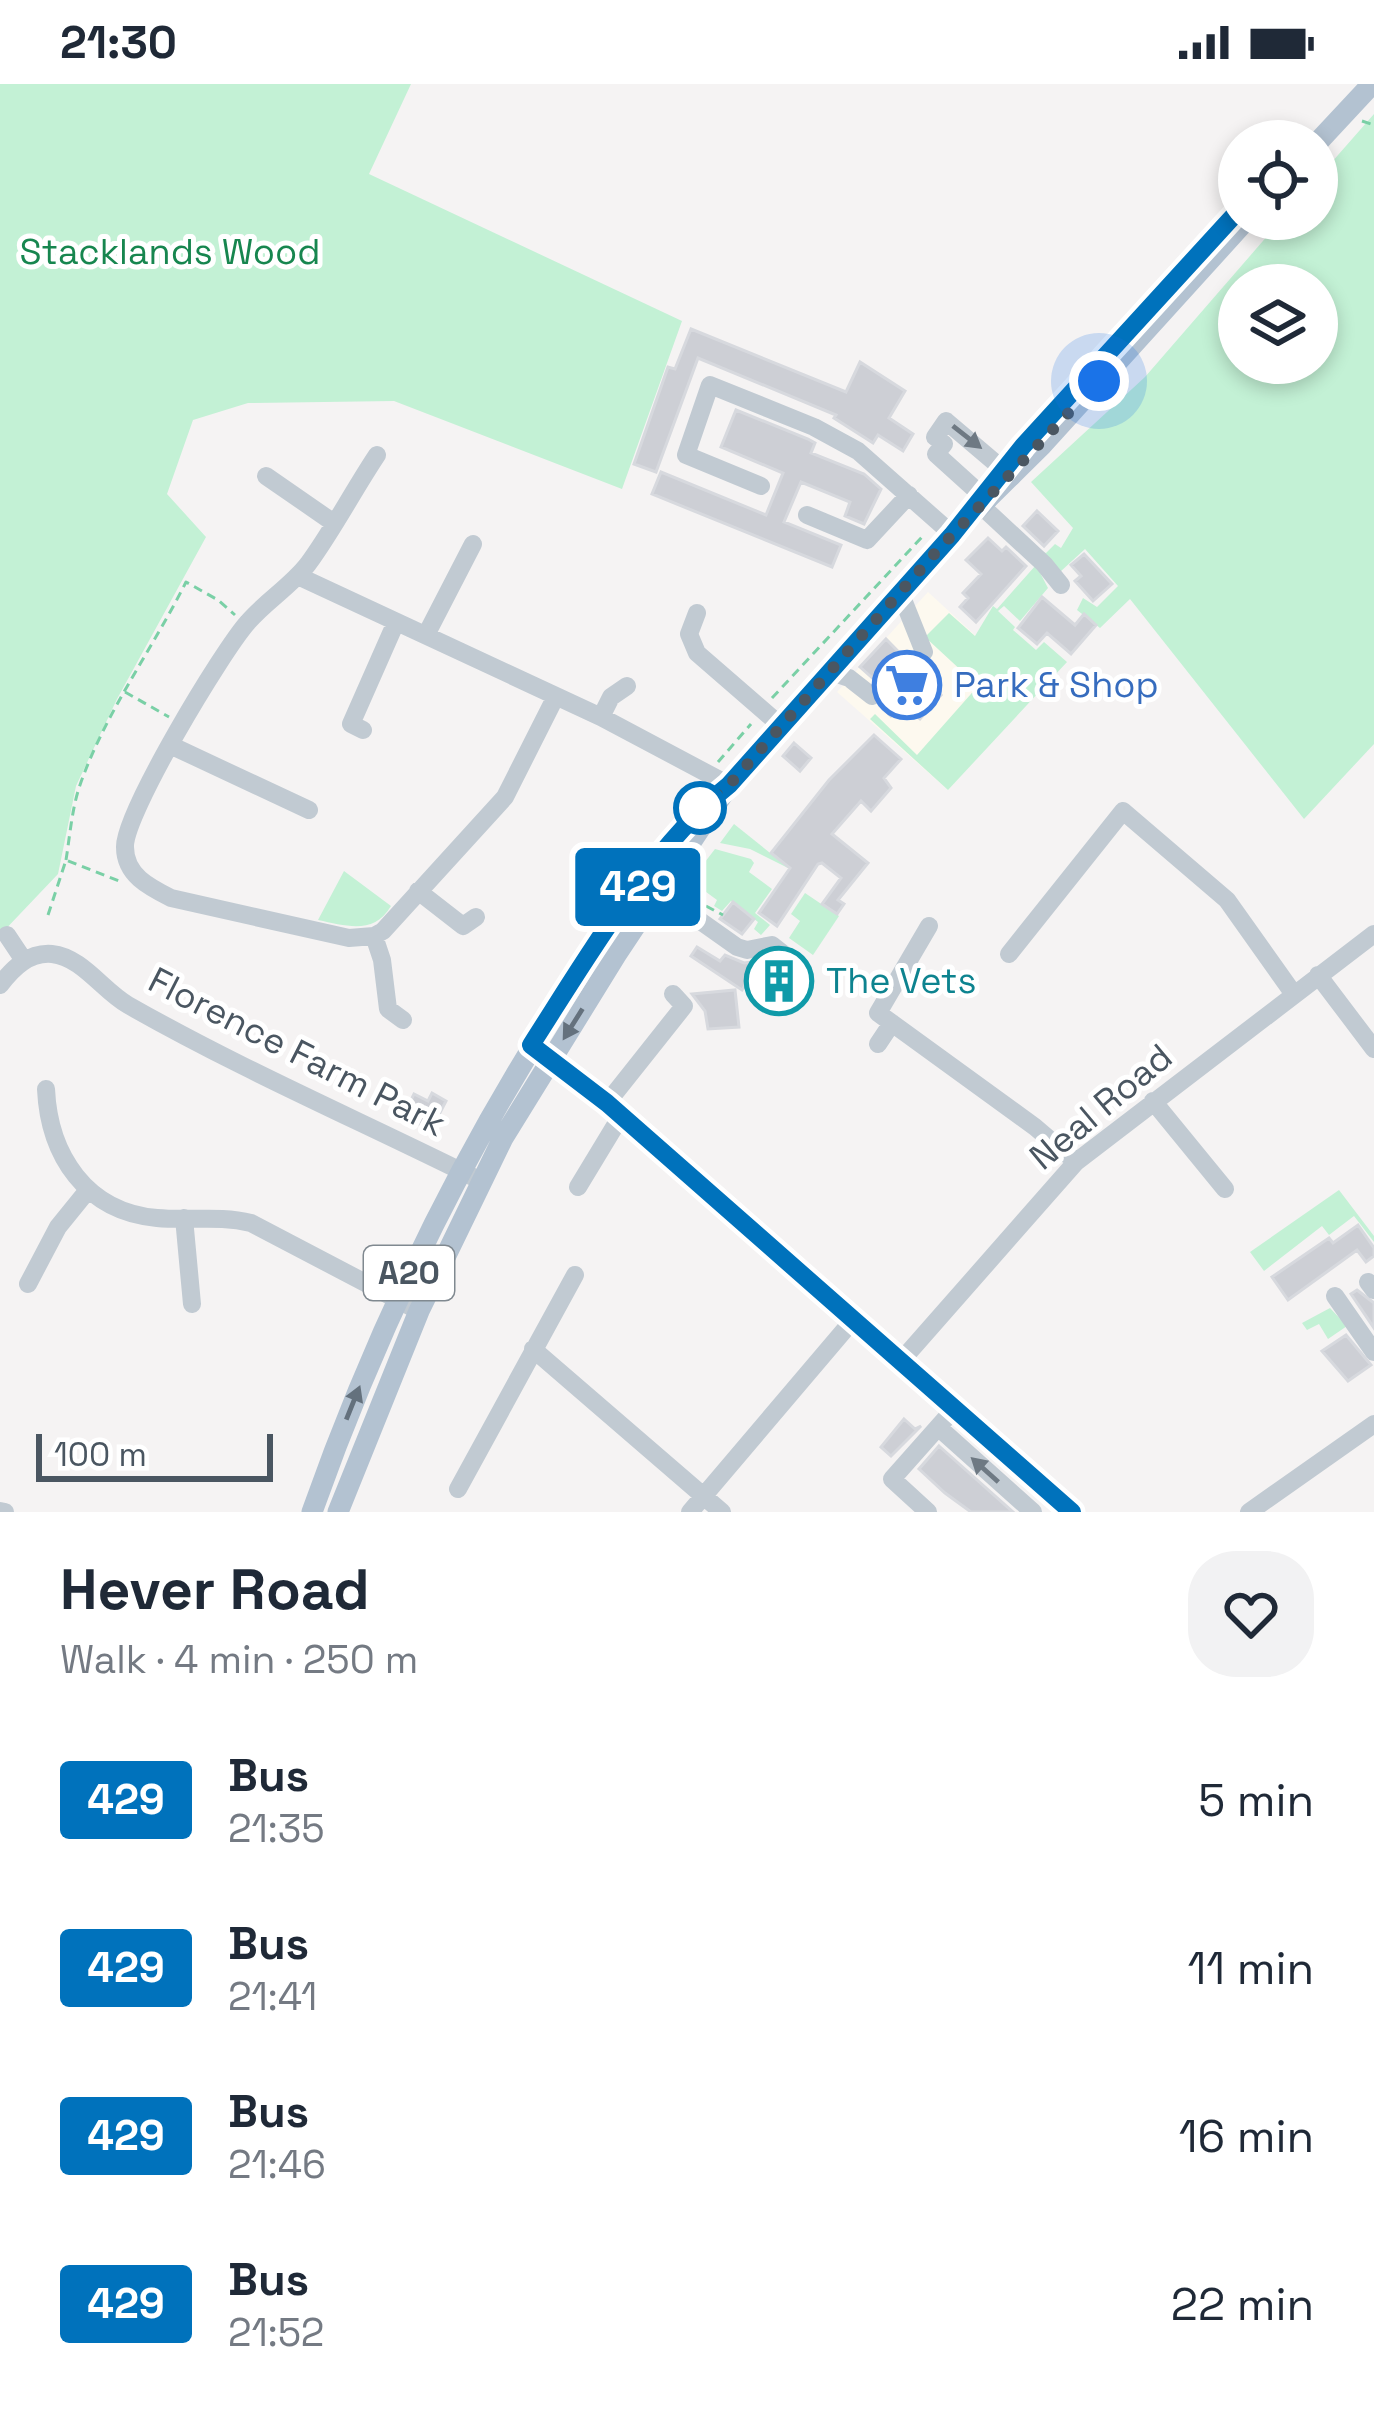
<!DOCTYPE html>
<meta charset="utf-8">
<style>
:root{--surface:#fff;--page:#f2f2f3;--text:#1f2937;--muted:#747a83}
body{margin:0;font-family:"Space Grotesk",sans-serif;background:var(--page);color:var(--text);height:100vh;display:flex;flex-direction:column;font-size:45px;white-space:nowrap}
*{box-sizing:border-box;margin:0}
p{font-size:39px;color:var(--muted)}
.icon{flex:none;width:66px;height:66px;fill:none;stroke:currentColor;stroke-width:2;stroke-linecap:round;stroke-linejoin:round}
.map{position:relative;height:1428px;overflow:hidden}
.details{display:flex;flex-direction:column;background:var(--surface);flex:1}
.details>*{flex:none}
.badge{padding:0 24px;border-radius:9px;font-size:42px;line-height:78px}
.fabs{position:absolute;left:1218px;top:36px;display:grid;gap:24px}
.fabs a{display:grid;place-items:center;width:120px;height:120px;border-radius:50%;background:var(--surface);box-shadow:0 6px 18px #0003;font-size:60px}
.scale{position:absolute;left:36px;bottom:30px;width:237px;box-sizing:border-box;padding-left:12px;border:6px solid #4a5661;border-top:0;font-size:33px;line-height:42px;white-space:nowrap;color:#4a5661;-webkit-text-stroke:9px #fff;paint-order:stroke}
.you{position:absolute;width:60px;height:60px;margin:-30px;border:9px solid #fff;border-radius:50%;background:#1a73e8;box-shadow:0 0 0 18px #1a73e833}
.map>.badge{position:absolute;translate:-50% -50%;box-shadow:0 0 0 6px #fff}
.round{display:grid;place-items:center;flex:none;width:126px;height:126px;border-radius:48px;background:var(--page)}
.headline{display:flex;align-items:center;justify-content:space-between;height:204px;padding:0 60px}
h1{font-size:57px;font-weight:800;line-height:90px}
ul{padding:0;list-style:none}
li{display:flex;align-items:center;gap:36px;height:168px;padding:0 60px}
li div{flex:1}
li b{display:block;font-size:45px}
li em{font-style:normal}
li .badge{min-width:132px;font-weight:700;text-align:center}
.status{display:flex;justify-content:space-between;align-items:center;height:84px;padding:0 60px;background:var(--surface);direction:ltr}
.status svg{height:33px;fill:currentColor}
.map>svg:first-child{display:block}
.commercial{fill:#fdf9ef}
.green{fill:#c3f1d5;fill-rule:evenodd}
.building{fill:#cdcfd5;stroke:#d7d9de;stroke-width:3}
.lines{fill:none;stroke-linecap:round;stroke-linejoin:round}
.path{stroke:#7ad0a6;stroke-width:3;stroke-dasharray:9 6;stroke-linecap:butt}
.minor{stroke:#c1cad2;stroke-width:18}
.major{stroke:#b3c2d1;stroke-width:21}
.oneway{fill:#6e7983}
.oneway2{fill:#64717d}
.line-casing{stroke:#fff;stroke-width:27}
.line{stroke:#0072bc;stroke-width:18}
.walk{stroke:#4a5661;stroke-width:12;stroke-dasharray:0 21.6}
.stop-dot{fill:#fff;stroke:#0072bc;stroke-width:6}
.labels{text-anchor:middle;dominant-baseline:central;stroke-width:10;stroke-linejoin:round;paint-order:stroke}
.shield{fill:#fff;stroke:#808990;stroke-width:3}
.shield-label{font-size:33px;font-weight:bold;fill:#4a5661}
.park-label{font-size:36px;fill:#17864f;stroke:#fff}
.shop-label{font-size:36px;fill:#366cbe;stroke:#fff;text-anchor:start}
.culture-label{font-size:36px;fill:#0d838f;stroke:#fff;text-anchor:start}
.street-label{font-size:36px;fill:#4a5661;stroke:#fff}
</style>
<div class="status"><b>21:30</b><svg viewBox="0 0 49 12"><path d="M0 12V9h3v3zM5 12V6h3v6zM10 12V3h3v9zM15 12V0h3v12zM26 1h20v11H26zM47 4h2v5h-2z"/></svg></div>
<div class="map">
<svg width="1374" height="1428" viewBox="0 0 1374 1428">
<rect width="100%" height="100%" fill="#f5f3f3"/>
<!-- commercial -->
<path class="commercial" d="M928 508 1037 608 948 706 837 608Z"/>
<!-- green -->
<path class="green" d="M0 0H411L369 90 682 237 622 405 394 317 248 319 193 336 167 410 206 453 117 615 76 702 58 790 0 851Z
M1374 30V660L1304 735 1130 515 1100 544 1077 526 1083 514 1097 523 1118 502 1085 465 1060 488 1039 467 1046 469 1055 460 1061 464 1073 444 1031 398 1145 293 1282 135H1317V95ZM1239 201H1317V279H1239Z
M1036 481 1048 504 1020 537 1004 522 998 527 1015 543 1013 546 1036 566 1044 558 1067 578 948 706 870 635 875 630 917 671 978 602 925 553 949 529 975 552 993 522 997 525Z
M734 740 790 785 750 765 720 759Z
M715 765 751 775 754 779 749 788 772 805 755 829 770 841 761 851 754 845 758 838 731 817 722 827 714 822 717 816 687 794 695 785 698 787Z
M344 787 391 822C374 851 347 842 318 836Z
M805 809 839 832 813 871 789 854 800 837 791 830Z
M1339 1106 1374 1152V1158L1354 1132 1329 1151 1322 1142 1264 1187 1250 1168Z
M1330 1224 1347 1242 1328 1255 1319 1240 1307 1246 1302 1239Z"/>
<!-- building -->
<path class="building" d="M691 245 846 308 860 278 905 307 889 334 913 350 903 367 878 351 873 359 834 334 836 331 698 274 656 388 634 380 668 283 675 285Z
M736 326 808 355 815 359 811 369 864 390 881 405 864 440 845 432 850 418 801 398 784 438 841 461 832 483 652 410 661 388 766 431 783 389 721 363Z
M1037 427 1058 447 1044 462 1023 442Z
M988 454 1002 467 1006 463 1026 482 976 538 960 523 968 514 963 509 981 490 966 476Z
M1084 470 1112 500 1093 517 1075 497 1081 492 1071 481Z
M1042 513 1075 541 1084 530 1096 541 1071 570 1047 549 1037 560 1018 544Z
M886 555 941 611 920 635 904 621 891 632 880 622 888 608 860 583Z
M874 651 901 675 884 694 891 704 871 727 861 717 832 750 868 779 838 816 844 820 837 830 822 820 841 794 822 779 818 780 777 842 759 829 790 784 771 769 829 696Z
M794 659 811 674 800 687 783 672Z
M733 818 754 835 742 850 720 835Z
M697 863 720 877 725 871 744 879 768 876 792 894 781 907 754 887 742 906 691 872Z
M735 906 739 943 708 945 705 927 692 910Z
M432 1009 446 1017 431 1046 403 1032 414 1010 428 1017Z
M1358 1141 1374 1164V1172L1366 1178 1357 1166 1288 1216 1272 1193 1329 1154 1333 1159Z
M1357 1206 1374 1219V1244L1351 1210Z
M1346 1251 1371 1281 1348 1297 1322 1267Z
M904 1335 915 1345 921 1342 891 1372 881 1363Z
M939 1362 1013 1428H971L945 1409 919 1385Z"/>
<g class="lines">
<!-- path -->
<path class="path" d="M1362 37 1374 41
M125 608 169 633
M772 614 922 453
M718 678 751 640
M681 725 697 705
M66 776C70 751 72 724 80 701 105 629 152 566 186 498L218 516 235 531
M706 822 723 831
M48 831 66 776 119 797"/>
<!-- minor -->
<path class="minor" d="M377 371C353 407 333 446 308 480 291 502 266 517 248 538 222 567 124 730 125 763 125 791 149 803 171 814L349 854 374 852 383 847 505 713 556 612
M266 392 334 439
M761 402 686 371 710 301 814 343 858 367 952 450
M976 417 1044 480 1061 501
M988 417 936 370 944 360 935 353 946 337 1012 393
M807 431 867 456 909 411
M298 492 601 633 729 701
M900 508 924 568
M697 529 689 550 697 569 780 641
M426 551 473 460
M828 587 849 594 872 612
M601 633 611 613 627 602
M363 646 351 640 396 538
M170 661 309 726
M648 800 737 863 747 866 772 861 786 872
M418 807 463 842 476 833
M929 842 878 929 1035 1043 1076 1078
M7 851 23 875
M374 852 382 876 388 925 403 936
M1009 870 1123 727 1227 816 1293 909
M1318 891 1374 965
M0 901C13 884 29 868 52 870 82 873 103 907 128 921 242 986 363 1038 481 1097
M878 960 892 939
M540 967 607 1019 1072 1428
M46 1005C49 1071 86 1128 157 1134 190 1137 219 1131 251 1139L419 1227
M1153 1017 1225 1105
M607 1019 684 922 673 910
M578 1103 621 1032
M184 1134 192 1220
M1368 1198 1374 1206
M28 1200 58 1143 88 1106
M1335 1212 1374 1268
M533 1265 722 1428
M901 1277 1076 1078 1374 850
M938 1343 1033 1428
M458 1405 575 1191
M0 1427 5 1428
M690 1428 853 1236
M928 1428 892 1395 955 1324
M1249 1428 1374 1340"/>
<!-- major -->
<path class="major" d="M1317 59 1372 0
M312 1428C400 1179 523 950 686 742
M338 1428 419 1227 503 1054 616 871 729 701 952 450 1042 361 1247 135"/>
</g>
<!-- one-way arrows -->
<defs><path id="oneway-solid" d="M-6-.8H1V-3.2L6.5 0L1 3.2V.8H-6Z" transform="scale(3)"/></defs>
<g class="oneway">
<use href="#oneway-solid" transform="translate(967 353) rotate(38)"/>
<use href="#oneway-solid" transform="translate(985 1386) rotate(-138)"/>
</g>
<g class="oneway2">
<use href="#oneway-solid" transform="translate(573 940) rotate(122)"/>
<use href="#oneway-solid" transform="translate(353 1319) rotate(-68)"/>
</g>
<g class="lines">
<!-- line casing -->
<g class="line-casing">
<path id="line" d="M1072 1428 607 1019 531 961C585 877 651 763 729 701L952 451 1023 362 1239 126"/>
</g>
<!-- line -->
<use href="#line" class="line"/>
<!-- walk -->
<path class="walk" d="M700 724 729 701 936 468 1099 297"/>
</g>
<!-- icons -->
<defs>
<g id="supermarket-ring" transform="scale(3.45)"><circle r="9.5" fill="#fff" stroke="#3f7fe0" stroke-width="1.5"/><path d="M-6-5.5h2.5l.6 2H6L4.5 2H-2.5L-4.4-4H-6ZM-1.5 3.2a1.3 1.3 0 1 0 .1 0ZM3 3.2a1.3 1.3 0 1 0 .1 0Z" fill="#3f7fe0"/></g>
<g id="building-ring" transform="scale(3.45)"><circle r="9.5" fill="#fff" stroke="#0f9aa8" stroke-width="1.5"/><path d="M-4-6H4V6H1V3H-1V6H-4ZM-2.5-4.3h1.7v1.8h-1.7ZM.8-4.3h1.7v1.8H.8ZM-2.5-1h1.7V.8h-1.7ZM.8-1h1.7V.8H.8Z" fill="#0f9aa8"/></g>
</defs>
<g fill-rule="evenodd">
<use href="#supermarket-ring" x="907" y="601"/>
<use href="#building-ring" x="779" y="897"/>
</g>
<!-- markers -->
<circle class="stop-dot" cx="700" cy="724" r="24"/>
<g class="labels">
<!-- shield labels -->
<rect class="shield" x="364" y="1162" width="90" height="54" rx="9"/>
<g class="shield-label">
<text x="409" y="1189">A20</text>
</g>
<!-- park labels -->
<g class="park-label">
<text x="170" y="168">Stacklands Wood</text>
</g>
<!-- shop labels -->
<g class="shop-label">
<text x="954" y="601">Park &amp; Shop</text>
</g>
<!-- culture labels -->
<g class="culture-label">
<text x="826" y="897">The Vets</text>
</g>
<!-- street labels -->
<g class="street-label">
<text transform="translate(297 968) rotate(27)">Florence Farm Park</text>
<text transform="translate(1101 1023) rotate(-40)">Neal Road</text>
</g>
</g>
</svg>
<div class="fabs">
<a><svg class="icon" aria-label="locate" viewBox="0 0 24 24"><circle cx="12" cy="12" r="6"/><path d="M12 2v4M12 18v4M2 12h4M18 12h4"/></svg></a>
<a><svg class="icon" aria-label="layers" viewBox="0 0 24 24"><path d="M12 4l9 5-9 5-9-5zM3 14l9 5 9-5"/></svg></a>
</div>
<div class="scale">100 m</div>
<div class="you" style="left:1099px;top:297px"></div>
<b class="badge" style="left:638px;top:803px;background:#0072bc;color:#fff">429</b>
</div>
<section class="details">
<div class="headline"><div><h1>Hever Road</h1><p>Walk · 4 min · 250 m</p></div><a class="round"><svg class="icon" aria-label="heart" viewBox="0 0 24 24"><path d="M12 20l-8-8c-3-5 5-10 8-4 3-6 11-1 8 4z"/></svg></a></div>
<ul>
<li><span class="badge" style="background:#0072bc;color:#fff">429</span><div><b>Bus</b><p>21:35</p></div><em>5 min</em></li>
<li><span class="badge" style="background:#0072bc;color:#fff">429</span><div><b>Bus</b><p>21:41</p></div><em>11 min</em></li>
<li><span class="badge" style="background:#0072bc;color:#fff">429</span><div><b>Bus</b><p>21:46</p></div><em>16 min</em></li>
<li><span class="badge" style="background:#0072bc;color:#fff">429</span><div><b>Bus</b><p>21:52</p></div><em>22 min</em></li>
</ul>
</section>
